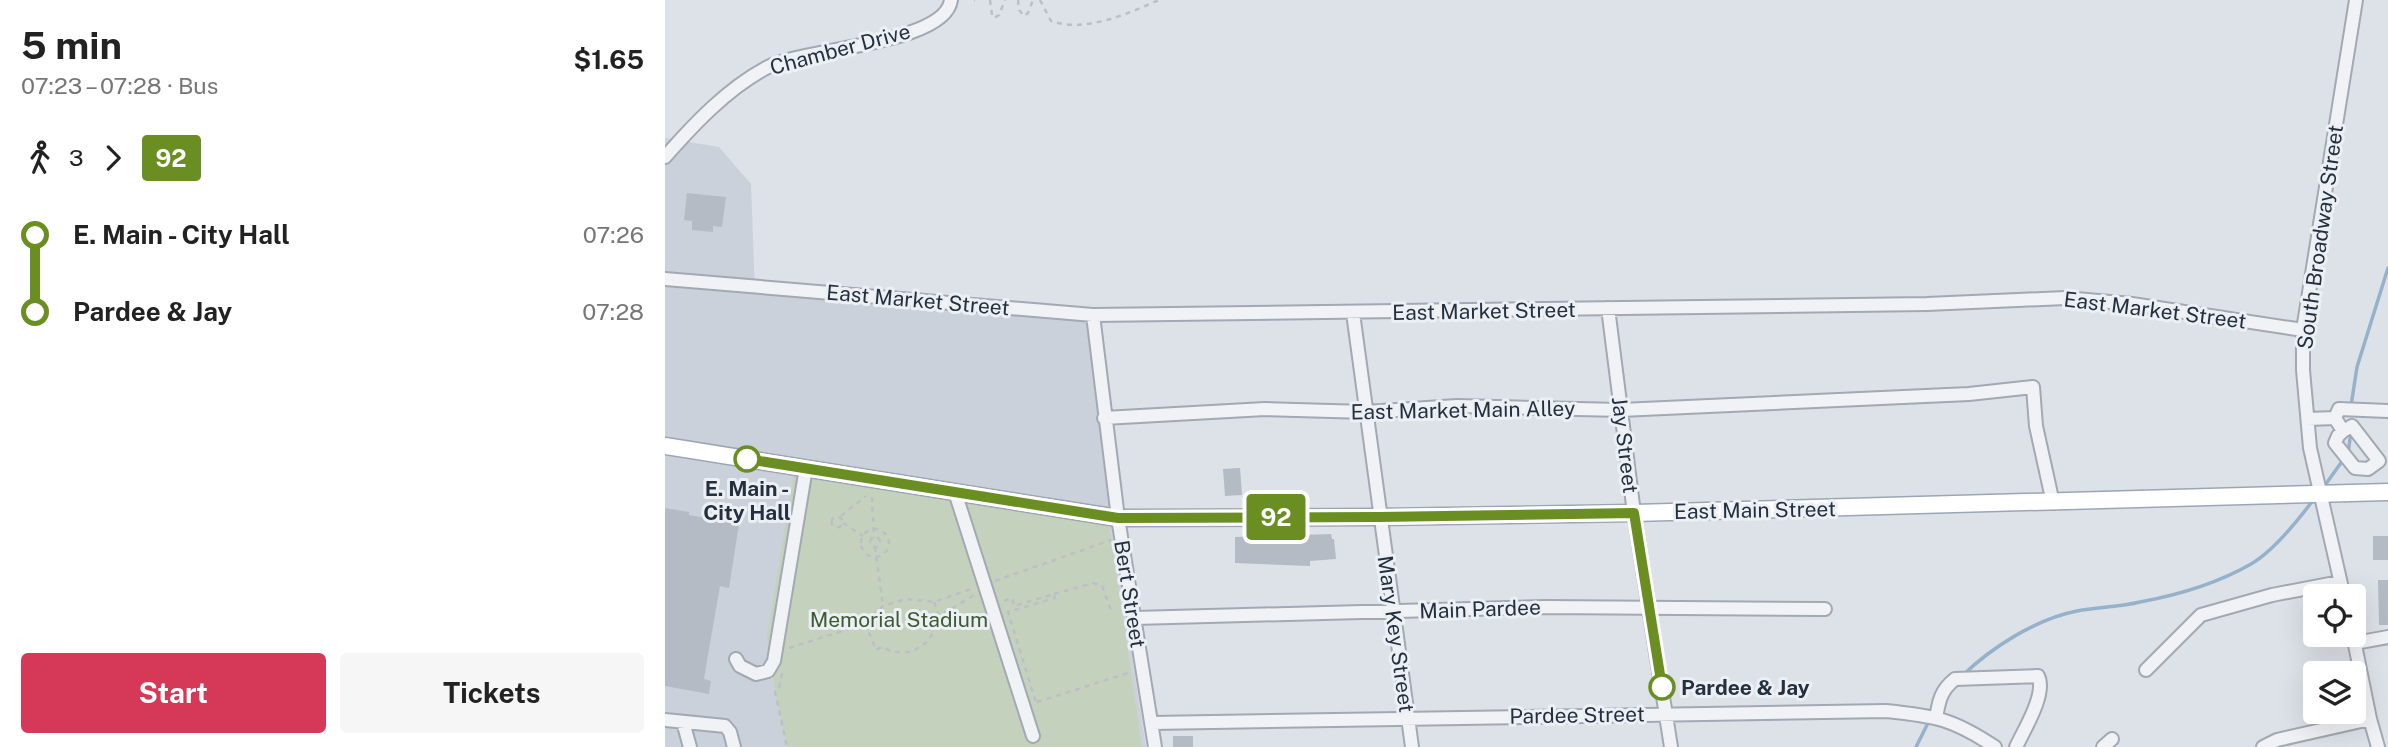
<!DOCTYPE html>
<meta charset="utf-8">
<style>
:root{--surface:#fff;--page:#f6f6f6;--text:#222;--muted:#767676;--accent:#d63958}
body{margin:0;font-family:"Public Sans",sans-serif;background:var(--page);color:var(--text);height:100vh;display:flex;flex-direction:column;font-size:26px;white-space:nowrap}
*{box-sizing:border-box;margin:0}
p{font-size:23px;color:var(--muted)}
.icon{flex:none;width:38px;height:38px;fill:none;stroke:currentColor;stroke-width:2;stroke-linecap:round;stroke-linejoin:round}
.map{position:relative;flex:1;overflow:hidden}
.sheet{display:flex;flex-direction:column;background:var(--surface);width:665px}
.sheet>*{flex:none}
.badge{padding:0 14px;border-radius:5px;font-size:24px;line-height:46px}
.tools{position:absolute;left:1638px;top:584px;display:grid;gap:14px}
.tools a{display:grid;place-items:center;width:63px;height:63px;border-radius:7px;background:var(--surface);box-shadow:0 7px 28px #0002;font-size:35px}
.map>.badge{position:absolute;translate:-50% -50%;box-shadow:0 0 0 4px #fff}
.legs{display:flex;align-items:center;gap:10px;height:77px;padding:0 21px;font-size:23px}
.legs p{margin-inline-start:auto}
.overview{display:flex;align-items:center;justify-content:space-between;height:119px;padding:0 21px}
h1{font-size:38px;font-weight:700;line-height:52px}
.primary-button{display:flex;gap:14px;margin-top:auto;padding:14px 21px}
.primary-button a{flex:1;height:80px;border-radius:7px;background:var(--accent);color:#fff;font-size:28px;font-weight:700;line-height:80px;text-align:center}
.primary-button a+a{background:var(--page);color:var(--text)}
ul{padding:0 21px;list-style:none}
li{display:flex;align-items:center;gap:24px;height:77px;font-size:26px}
li i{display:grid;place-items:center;width:10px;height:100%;margin:0 9px;background:currentColor}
li i::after{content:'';width:18px;height:18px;margin:-9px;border:5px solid;border-radius:50%;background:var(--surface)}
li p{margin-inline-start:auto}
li:first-child i{background:linear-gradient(#0000 50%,currentColor 0)}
li:last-child i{background:linear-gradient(currentColor 50%,#0000 0)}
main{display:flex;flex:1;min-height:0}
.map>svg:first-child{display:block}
.built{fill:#cbd1da}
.green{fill:#c4d2bd}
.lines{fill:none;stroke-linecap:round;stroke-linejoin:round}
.stream{stroke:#95b2ca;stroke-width:3.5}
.building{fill:#b4bbc5}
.minor-casing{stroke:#a2a9b2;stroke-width:16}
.major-casing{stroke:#9ba6b4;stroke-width:19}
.path{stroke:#bbc0c6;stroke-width:2.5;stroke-dasharray:5 5;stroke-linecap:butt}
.minor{stroke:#f0f2f6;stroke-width:12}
.major{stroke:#fff;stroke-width:16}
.line-1-casing{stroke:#fff;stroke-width:16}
.line-1{stroke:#6b8e23;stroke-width:10}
.stop-1-dot{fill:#fff;stroke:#6b8e23;stroke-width:3.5}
.labels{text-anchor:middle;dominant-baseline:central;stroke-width:6;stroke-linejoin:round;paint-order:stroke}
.street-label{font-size:21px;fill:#25303f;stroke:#ecf0f5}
.stop-label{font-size:21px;font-weight:bold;fill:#25303f;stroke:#ecf0f5}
.park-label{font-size:21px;fill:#3c5b32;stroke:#ecf0f5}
</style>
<main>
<section class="sheet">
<div class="overview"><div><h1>5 min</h1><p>07:23 – 07:28 · Bus</p></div><b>$1.65</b></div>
<div class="legs"><svg class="icon" aria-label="walk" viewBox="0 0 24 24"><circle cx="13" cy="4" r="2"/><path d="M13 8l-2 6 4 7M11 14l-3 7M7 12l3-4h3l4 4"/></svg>3<svg class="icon" aria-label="forward" viewBox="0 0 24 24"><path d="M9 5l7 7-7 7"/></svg><b class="badge" style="background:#6b8e23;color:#fff">92</b></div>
<ul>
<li><i style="color:#6b8e23"></i><b>E. Main - City Hall</b><p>07:26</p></li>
<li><i style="color:#6b8e23"></i><b>Pardee &amp; Jay</b><p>07:28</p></li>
</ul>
<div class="primary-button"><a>Start</a><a>Tickets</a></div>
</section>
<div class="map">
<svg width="1723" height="747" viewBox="0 0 1723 747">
<rect width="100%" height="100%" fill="#dde2e8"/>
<!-- built -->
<path class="built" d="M0 138 54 147 86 184 90 292 420 320 426 339 442 479 441 488 481 747H0Z"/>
<!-- green -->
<path class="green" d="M129 473 444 524 477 747H122L110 692 102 637Z"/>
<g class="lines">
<!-- stream -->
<path class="stream" d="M1686 406 1692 367 1723 268
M1683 454 1686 431
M1658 488 1678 460
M1297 676C1327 647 1371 619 1412 611 1433 607 1455 607 1475 602 1513 595 1553 583 1586 564 1607 552 1634 519 1649 499
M1251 747 1264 721"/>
</g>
<!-- building -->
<path class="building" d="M22 193 61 197 57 227 48 226V232L27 230V221L19 220Z
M575 468 577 495 560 496 558 469Z
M0 508 24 512V515L74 524 64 588 55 586 43 655 39 679 46 681 44 694 0 686Z
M666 534 667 539H669L671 559 645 561V566L570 563V537Z
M1708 536H1723V560H1708Z
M1713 580H1723V625H1714Z
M508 736H528V747H508Z"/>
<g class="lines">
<!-- minor casing -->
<g class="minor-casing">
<path id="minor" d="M0 157C29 124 62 89 101 68 136 48 280 45 286 0
M0 279 428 315 1262 304 1400 298 1467 304 1638 330
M943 308 969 513 1006 747
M688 313 747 747
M428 315 453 518 490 747
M439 418 600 409 701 412 792 406 956 410 1304 394 1368 387 1371 426 1388 503
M1670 418 1678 431 1687 426 1714 461 1703 469 1690 468 1670 443 1673 436 1678 431
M1643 419 1670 418 1674 409 1723 411
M290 492 368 736
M1679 597 1645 448 1638 370V330L1691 0
M470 618 880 607 1160 609
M1688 635 1705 719 1713 747
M1690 643 1723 637
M71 659 75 666 91 674 103 671 109 661 141 468
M1481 670 1536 615 1607 595 1675 582
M1271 718C1274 700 1276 690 1290 679L1373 676C1382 693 1359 730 1351 747
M0 720 60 726 65 732 69 747
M18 722 25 747
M487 723 1221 711C1271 716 1288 719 1330 747
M1438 747 1447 739
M1598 747 1612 740 1705 719"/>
</g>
<!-- major casing -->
<g class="major-casing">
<path id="major" d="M0 446 453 518 714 517 969 513 1723 492"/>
</g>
<!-- path -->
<path class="path" d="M309 0H310
M325 0 327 15 329 18 334 15 340 0
M353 0 354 10 359 16 363 13 368 0
M375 0 386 21C420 33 462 14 494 0
M207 497 209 538
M176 516 201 496
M166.5 522a5.5 5.5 0 1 1 11 0a5.5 5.5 0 1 1-11 0Z
M178 523 198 536
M196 543a14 14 0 1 1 28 0a14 14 0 1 1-28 0Z
M205 542a5 5 0 1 1 10 0a5 5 0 1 1-10 0Z
M210 547 218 606
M330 581 446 540
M389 594 428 583 437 586 446 610
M339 601 347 598 349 606 389 594 390 598 343 612 372 706
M269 602 274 616 311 594
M274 617 311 614
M200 623 211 650 217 647 228 652H247L262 642 270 630 315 614
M124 648 187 628 200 622 218 606 241 599 269 602 309 588
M117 673 114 688 110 692 122 747
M372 702 466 672"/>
<!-- minor -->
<use href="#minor" class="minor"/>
<!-- major -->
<use href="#major" class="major"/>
</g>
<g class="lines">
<!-- line-1 casing -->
<g class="line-1-casing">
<path id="line-1" d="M82 459 453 518 714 517 969 513 997 687"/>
</g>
<!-- line-1 -->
<use href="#line-1" class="line-1"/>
</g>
<!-- markers -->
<g class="stop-1-dot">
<circle cx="82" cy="459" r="12"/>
<circle cx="997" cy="687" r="12"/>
</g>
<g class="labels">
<!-- street labels -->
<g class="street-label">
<text transform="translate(175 49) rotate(-15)">Chamber Drive</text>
<text transform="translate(1655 237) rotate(-82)">South Broadway Street</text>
<text transform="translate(253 300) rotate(5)">East Market Street</text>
<text transform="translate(1490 310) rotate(7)">East Market Street</text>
<text transform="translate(819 311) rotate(-1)">East Market Street</text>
<text transform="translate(798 410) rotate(-1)">East Market Main Alley</text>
<text transform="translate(960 445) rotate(83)">Jay Street</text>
<text transform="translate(1090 510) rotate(-1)">East Main Street</text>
<text transform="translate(465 594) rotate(81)">Bert Street</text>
<text transform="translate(815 609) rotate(-2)">Main Pardee</text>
<text transform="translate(731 634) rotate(82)">Mary Key Street</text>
<text transform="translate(912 715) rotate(-1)">Pardee Street</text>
</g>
<!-- stop labels -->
<g class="stop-label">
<text x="82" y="488">E. Main -<tspan x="82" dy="24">City Hall</tspan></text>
<text x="1016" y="687" text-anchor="start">Pardee &amp; Jay</text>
</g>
<!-- park labels -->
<g class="park-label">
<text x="234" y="619">Memorial Stadium</text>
</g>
</g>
</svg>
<div class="tools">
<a><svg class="icon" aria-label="locate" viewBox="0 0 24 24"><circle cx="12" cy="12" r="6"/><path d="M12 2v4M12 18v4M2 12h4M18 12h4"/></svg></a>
<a><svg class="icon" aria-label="layers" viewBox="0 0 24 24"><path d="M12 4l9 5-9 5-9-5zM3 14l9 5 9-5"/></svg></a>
</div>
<b class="badge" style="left:611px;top:517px;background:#6b8e23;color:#fff">92</b>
</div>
</main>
